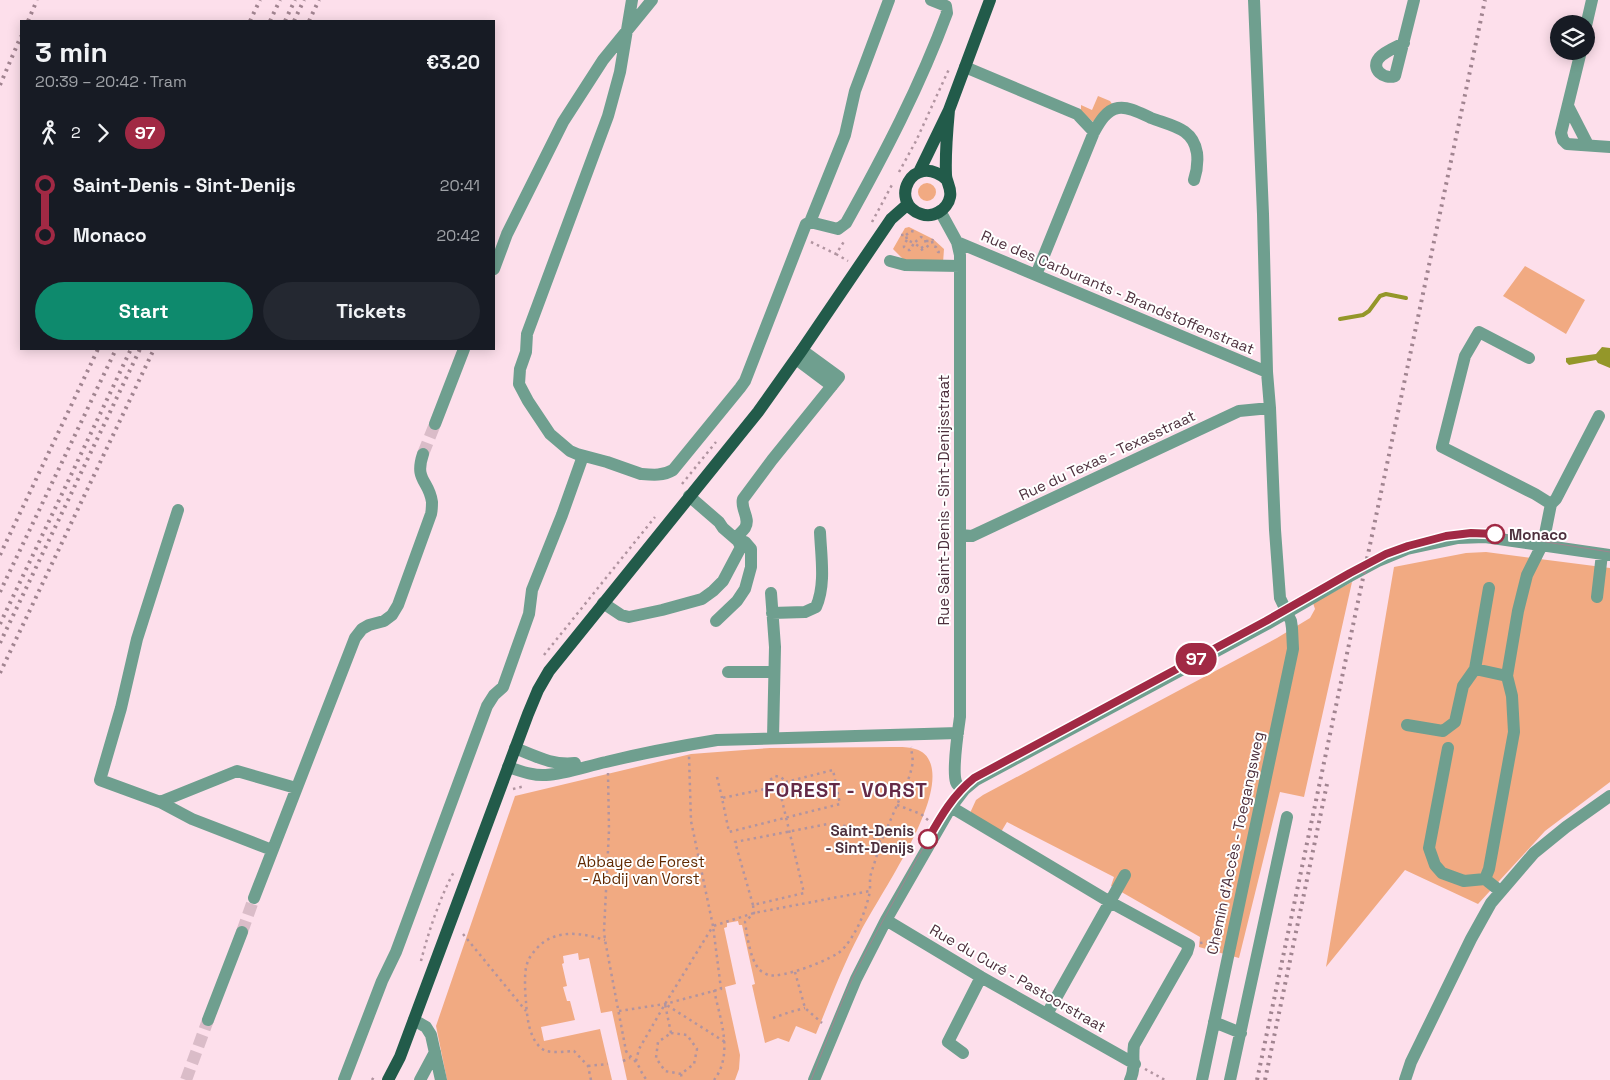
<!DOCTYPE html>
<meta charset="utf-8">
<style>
:root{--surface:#171b24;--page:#242831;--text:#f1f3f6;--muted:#9ea1a6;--accent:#0e8a6d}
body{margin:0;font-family:"Space Grotesk",sans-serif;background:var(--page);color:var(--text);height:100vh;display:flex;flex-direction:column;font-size:19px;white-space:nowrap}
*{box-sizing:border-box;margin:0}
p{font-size:16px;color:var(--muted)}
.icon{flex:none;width:28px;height:28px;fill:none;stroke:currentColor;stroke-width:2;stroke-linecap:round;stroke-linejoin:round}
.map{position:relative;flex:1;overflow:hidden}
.panel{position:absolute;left:20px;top:20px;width:475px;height:330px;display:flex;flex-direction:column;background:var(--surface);border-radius:0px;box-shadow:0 2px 12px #0003}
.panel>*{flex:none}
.badge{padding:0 10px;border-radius:16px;font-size:18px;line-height:32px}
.fabs{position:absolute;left:1550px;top:15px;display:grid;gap:10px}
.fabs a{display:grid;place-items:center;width:45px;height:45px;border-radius:50%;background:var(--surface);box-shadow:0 2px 12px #0003;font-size:25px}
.map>.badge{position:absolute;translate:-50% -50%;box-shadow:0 0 0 2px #fff}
.legs{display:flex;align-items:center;gap:8px;height:55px;padding:0 15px;font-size:16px}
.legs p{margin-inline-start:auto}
.headline{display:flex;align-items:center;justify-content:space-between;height:85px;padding:0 15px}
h1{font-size:28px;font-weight:800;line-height:38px}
.primary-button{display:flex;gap:10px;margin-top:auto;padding:10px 15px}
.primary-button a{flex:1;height:58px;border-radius:30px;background:var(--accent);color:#fff;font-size:20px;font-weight:800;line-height:58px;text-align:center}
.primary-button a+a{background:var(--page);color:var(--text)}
ul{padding:0 15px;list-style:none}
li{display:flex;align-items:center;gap:18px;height:50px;font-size:19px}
li i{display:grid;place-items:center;width:8px;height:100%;margin:0 6px;background:currentColor}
li i::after{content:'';width:12px;height:12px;margin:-6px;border:4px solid;border-radius:50%;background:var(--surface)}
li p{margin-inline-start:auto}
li:first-child i{background:linear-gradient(#0000 50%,currentColor 0)}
li:last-child i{background:linear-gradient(currentColor 50%,#0000 0)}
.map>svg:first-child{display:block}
.green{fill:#f1aa82}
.water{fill:#949729}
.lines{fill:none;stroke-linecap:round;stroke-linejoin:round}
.stream{stroke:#949729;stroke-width:4}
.minor-tunnel{stroke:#dabcc8;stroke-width:12;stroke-dasharray:12 6;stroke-linecap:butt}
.path{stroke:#b194a0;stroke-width:2.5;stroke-dasharray:2.5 4;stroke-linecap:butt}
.minor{stroke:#6f9f8f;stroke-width:12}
.major{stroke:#225b4a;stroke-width:12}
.tram{stroke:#a18490;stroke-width:1}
.rail{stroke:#a18490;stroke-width:4;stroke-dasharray:2.5 5;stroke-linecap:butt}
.line-1-casing{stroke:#fff;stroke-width:11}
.line-1{stroke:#a12944;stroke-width:8}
.stop-1-dot{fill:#fff;stroke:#a12944;stroke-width:2.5}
.labels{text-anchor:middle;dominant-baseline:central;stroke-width:4;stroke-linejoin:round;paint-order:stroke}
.street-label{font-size:15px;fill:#4d303d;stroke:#fff}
.stop-label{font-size:15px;font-weight:bold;fill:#4d303d;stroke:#fff;text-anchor:start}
.park-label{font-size:15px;fill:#602900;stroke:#fff}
.district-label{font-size:20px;font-weight:bold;letter-spacing:1px;fill:#642a47;stroke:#fff}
</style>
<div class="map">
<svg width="1610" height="1080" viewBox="0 0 1610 1080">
<rect width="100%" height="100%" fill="#fddfeb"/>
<!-- green -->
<path class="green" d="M1098 96 1110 101 1112 104 1093 122 1081 111V105L1092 110Z
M918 192a9 9 0 1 1 18 0a9 9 0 1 1-18 0Z
M909 227 933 239 944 249 943 263 905 261 893 249 905 228Z
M1525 266 1585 300 1566 334 1503 296Z
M1486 552 1610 568V782L1545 831 1478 904 1405 870 1326 967 1394 567 1466 553Z
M1352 582 1304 797 1280 792 1239 958 1199 947 1200 937 1111 886 1114 877 1007 822 1001 832 970 813 976 800 983 795 1277 638 1310 618 1315 609 1313 603Z
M894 747C909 747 926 747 931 765 943 806 879 895 860 933 843 965 830 1000 816 1034L796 1026 789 1042 778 1038 765 1043 752 985 755 984 742 925H739L738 921 727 923V927L724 928 736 984 725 987 740 1055 739 1069 735 1080H627L612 1011 601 1013 589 958 579 960 578 953 563 956 564 963 562 964 567 986 563 987 567 1001H570L575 1020 541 1027 544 1041 600 1029 612 1080H447L436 1026 515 796 691 754 770 748Z"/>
<!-- water -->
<path class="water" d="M1602 347 1610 348V368L1598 363 1596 360 1569 365 1566 362V358L1596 354Z"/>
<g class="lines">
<!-- stream -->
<path class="stream" d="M1340 319 1363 315 1369 311 1380 296 1386 294 1406 298"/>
<!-- minor-tunnel -->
<path class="minor-tunnel" d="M423 454 435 424
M242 932 254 898
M186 1080 208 1020"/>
<!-- path -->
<path class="path" d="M899 172 916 141 949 69
M872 222 893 183
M901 235H906L907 240 914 243 921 237 925 239 926 245
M906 235 911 231 917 232
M907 240 904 244V247L907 250H910L914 243 921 248 924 253
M926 241H932L933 239
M932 241 933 246 936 247 938 252H940
M811 242 836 254 845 240
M921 248 926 245 930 248
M836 254 848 261
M682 484 716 442
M544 655 655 517
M608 773 609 830 604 931 605 940 626 1051C629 1056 632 1057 635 1061 640 1066 641 1074 647 1080
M717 777 722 798
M770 788 722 798 729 832 840 804 833 770 786 782
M513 789 525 786
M780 792H776L770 788V780L775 776 781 777 786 782 784 790 780 792 804 893 753 905 754 913 745 922C747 935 750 959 759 969 760 971 766 974 768 975 781 979 835 959 843 949 857 933 866 911 870 891
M897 805 921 814 929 821
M753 905 735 842 828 824 854 827 866 832 881 842
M463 934 526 1011
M1200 943 1207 942 1221 931
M421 961C428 933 441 894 455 870
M795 972 805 1008 822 1023
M714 990C720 1019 734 1054 714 1080
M619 1011 665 1004 721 989 713 926 754 913 870 891V877L881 842 910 775 913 762 911 747
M773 1018 790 1012 805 1008
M671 1033 687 1035 697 1049 694 1064 681 1074 665 1071 656 1058 658 1042Z
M671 1033 665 1004 725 1042
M623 1061 630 1058
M636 1061 639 1049 665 1004 713 926 691 821 689 756
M588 1066 608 1064
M1145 1069 1165 1080
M681 1074 682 1080
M372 1080 375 1075
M591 1080 588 1066 574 1051C566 1051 552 1054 544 1050 529 1041 527 1017 526 1002 525 992 524 972 527 964 529 957 533 953 537 948 556 928 582 933 605 940"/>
<!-- minor -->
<path class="minor" d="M632 0 620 72 608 116 527 334 526 352 520 369 519 384 528 401 550 434 570 451 577 454 607 462 641 474C653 475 663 476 673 470L740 388 745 381 806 224 810 222 838 229 846 223C884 155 920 86 947 13L946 6 931 0
M1586 26 1592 0
M1404 43C1397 47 1385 51 1379 58 1370 69 1384 80 1395 76L1414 0
M1581 51 1561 133 1563 140 1567 144 1610 147
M965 67 1077 114 1094 132
M1568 106 1588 145
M940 211 957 242 960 255V717C958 731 952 770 956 782 957 785 961 788 964 790
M810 222 845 135 855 91 889 0
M957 242 1267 372
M890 261 905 265 960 266
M494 269 507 234 563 122 603 60 652 0
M1036 275 1094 132C1099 123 1106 110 1118 108 1129 106 1142 114 1151 118 1172 126 1193 128 1197 153 1198 162 1197 171 1194 180
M1529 358 1479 332 1465 356 1442 447 1535 494 1551 504
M796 359 832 386
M435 424 464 349
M689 496 719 522 723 528 738 541 745 542 751 549V567L745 589 737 601 716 621
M178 510 137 639 121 708 100 780 160 802 192 819 272 850
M960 535 972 536 1239 411 1270 408
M736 538C738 535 742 532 745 528 751 518 740 509 743 499L772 460 839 377 802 350
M771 593 775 647 773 738
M1597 597 1602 554
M603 603 621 615 629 617 662 610 702 599 713 591 723 581 741 547 738 541
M772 613 805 612 816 607C826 585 821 556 820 532
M1475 669 1489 588
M728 672H774
M1407 725 1443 731 1455 722 1463 686 1475 669 1507 676
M515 748C535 756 554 766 575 763
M1448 748 1429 848 1435 865 1442 873 1464 881 1485 879 1500 891
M508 767C521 771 532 776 546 775 566 774 587 766 606 762 643 753 680 746 717 740L958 733
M160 802 237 771 296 788
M951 807 1110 902 1189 945 1187 952 1134 1045C1132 1057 1136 1069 1130 1080
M1485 879 1489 869 1514 732 1512 696 1507 676 1518 611 1527 575 1542 545 1545 534 1551 504 1556 499 1599 416
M254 898 355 638 362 629 369 625 384 621 392 615 398 605 431 514C432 510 432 505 432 502 429 480 414 481 423 454
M886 920 981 977 1135 1064
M1047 1014 1125 875
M208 1020 242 932
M414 1020 426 1027 431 1035 441 1080
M1214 1022 1241 1033
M963 1053 948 1042 981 977
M344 1080 382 981 396 952 487 706 494 695 503 687 529 614 532 590 562 515 583 456
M420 1080 435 1052
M814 1080 856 979 886 920 951 807 964 790 976 780 1267 624 1350 576 1378 561 1407 549 1458 538 1485 537 1610 555
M1202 1080 1293 649 1292 628 1291 621 1280 598 1275 530 1270 408 1267 372 1263 214 1254 0
M1230 1080 1287 817
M1405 1080 1411 1062 1471 939 1491 903 1534 853 1566 827 1610 796"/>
<!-- major -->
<path class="major" d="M919 172 949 110 990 0
M946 179C912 151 888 203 921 214 927 216 934 215 939 212 944 209 949 203 950 197 952 188 946 182 946 175 945 153 947 132 949 110
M388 1080 400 1057 528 714 538 690 549 671 758 412 802 350 891 219 908 204"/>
<!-- tram -->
<path class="tram" d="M811 1080C825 1046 837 1011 853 977 872 939 893 903 913 866 931 835 946 802 974 778L1266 621 1350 573 1386 554 1408 546 1446 536 1471 533 1495 534 1610 552"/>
<!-- rail -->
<path class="rail" d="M28 21 37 0
M250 21 260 0
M270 21 280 0
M285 21 295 0
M294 21 304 0
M309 21 319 0
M0 85 21 36
M0 555 98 349
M0 592 116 349
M0 624 131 349
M0 643 140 349
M0 673 154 349
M1257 1080 1485 0
M1265 1080 1327 784"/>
</g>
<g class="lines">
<!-- line-1 casing -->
<g class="line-1-casing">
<path id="line-1" d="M928 839C941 816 953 795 974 778L1266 621 1350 573 1386 554 1408 546 1446 536 1471 533 1495 534"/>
</g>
<!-- line-1 -->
<use href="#line-1" class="line-1"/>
</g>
<!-- markers -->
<g class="stop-1-dot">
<circle cx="1495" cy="534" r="9"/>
<circle cx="928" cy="839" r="9"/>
</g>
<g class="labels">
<!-- street labels -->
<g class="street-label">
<text transform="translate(1118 292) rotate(23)">Rue des Carburants - Brandstoffenstraat</text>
<text transform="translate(1107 455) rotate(-25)">Rue du Texas - Texasstraat</text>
<text transform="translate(943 500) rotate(-90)">Rue Saint-Denis - Sint-Denijsstraat</text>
<text transform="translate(1235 843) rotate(-78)">Chemin d'Accès - Toegangsweg</text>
<text transform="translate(1018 978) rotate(30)">Rue du Curé - Pastoorstraat</text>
</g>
<!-- stop labels -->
<g class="stop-label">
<text x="1509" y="534">Monaco</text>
<text x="914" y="830" text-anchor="end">Saint-Denis<tspan x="914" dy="17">- Sint-Denijs</tspan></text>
</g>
<!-- park labels -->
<g class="park-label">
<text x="641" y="861">Abbaye de Forest<tspan x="641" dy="17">- Abdij van Vorst</tspan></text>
</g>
<!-- district labels -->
<g class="district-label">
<text x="846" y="790">FOREST - VORST</text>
</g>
</g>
</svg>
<div class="fabs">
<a><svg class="icon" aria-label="layers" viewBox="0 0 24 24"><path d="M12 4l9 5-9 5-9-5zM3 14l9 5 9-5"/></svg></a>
</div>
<b class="badge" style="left:1196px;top:659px;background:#a12944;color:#fff">97</b>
<section class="panel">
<div class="headline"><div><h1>3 min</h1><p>20:39 – 20:42 · Tram</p></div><b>€3.20</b></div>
<div class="legs"><svg class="icon" aria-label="walk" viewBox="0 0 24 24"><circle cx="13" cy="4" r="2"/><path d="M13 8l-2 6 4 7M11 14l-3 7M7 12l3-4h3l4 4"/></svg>2<svg class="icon" aria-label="forward" viewBox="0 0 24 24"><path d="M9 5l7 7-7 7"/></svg><b class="badge" style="background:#a12944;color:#fff">97</b></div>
<ul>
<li><i style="color:#a12944"></i><b>Saint-Denis - Sint-Denijs</b><p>20:41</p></li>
<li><i style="color:#a12944"></i><b>Monaco</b><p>20:42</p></li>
</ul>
<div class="primary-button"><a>Start</a><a>Tickets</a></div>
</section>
</div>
